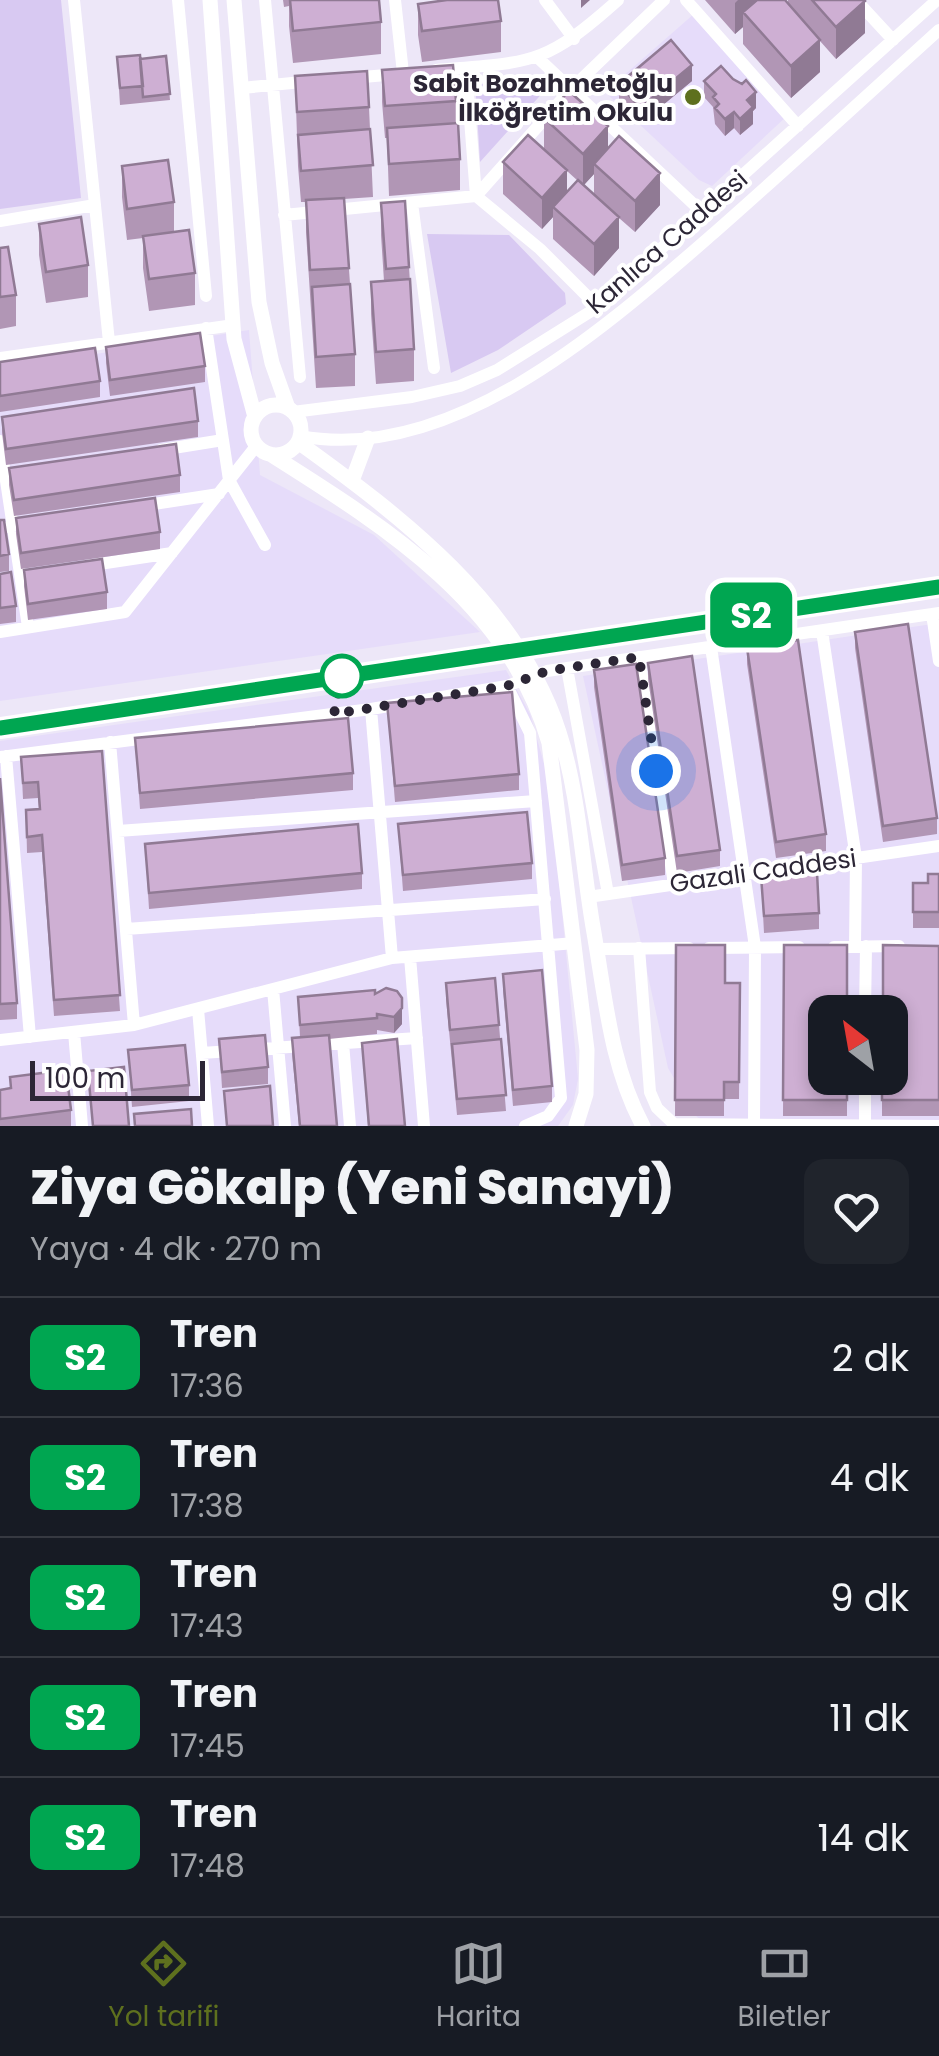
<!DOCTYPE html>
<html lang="tr">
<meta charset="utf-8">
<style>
:root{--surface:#171b24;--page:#20242c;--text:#f1f3f6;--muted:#9ea1a6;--line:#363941;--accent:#5e701e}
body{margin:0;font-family:Poppins,sans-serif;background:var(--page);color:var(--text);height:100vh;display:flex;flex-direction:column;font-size:38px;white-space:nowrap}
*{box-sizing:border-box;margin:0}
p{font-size:32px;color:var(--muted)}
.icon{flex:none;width:55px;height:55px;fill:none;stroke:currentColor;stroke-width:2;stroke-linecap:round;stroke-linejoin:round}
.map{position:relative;height:1126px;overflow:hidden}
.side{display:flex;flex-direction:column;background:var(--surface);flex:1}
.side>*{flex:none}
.badge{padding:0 20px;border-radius:15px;font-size:35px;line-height:65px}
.needle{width:65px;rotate:329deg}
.fabs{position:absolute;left:808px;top:995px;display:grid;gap:20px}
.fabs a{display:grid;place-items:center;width:100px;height:100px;border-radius:20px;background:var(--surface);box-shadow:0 5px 15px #0003;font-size:50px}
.scale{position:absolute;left:30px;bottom:25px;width:175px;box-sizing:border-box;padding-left:10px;border:5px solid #2c2636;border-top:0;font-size:28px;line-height:35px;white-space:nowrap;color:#2c2636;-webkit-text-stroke:8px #fff;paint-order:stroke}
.you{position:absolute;width:50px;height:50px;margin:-25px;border:8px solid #fff;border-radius:50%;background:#1a73e8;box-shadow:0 0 0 15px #1a73e833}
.map>.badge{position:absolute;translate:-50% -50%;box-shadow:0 0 0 5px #fff}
.round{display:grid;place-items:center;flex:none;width:105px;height:105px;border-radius:20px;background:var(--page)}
.head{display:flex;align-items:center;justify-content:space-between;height:170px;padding:0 30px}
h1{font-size:48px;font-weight:800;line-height:75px}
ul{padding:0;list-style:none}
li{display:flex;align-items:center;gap:30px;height:120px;padding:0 30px;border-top:2px solid var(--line)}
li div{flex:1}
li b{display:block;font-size:38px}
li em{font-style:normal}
li .badge{min-width:110px;font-weight:700;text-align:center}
.tab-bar{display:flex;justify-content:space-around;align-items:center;height:140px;border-top:2px solid var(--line);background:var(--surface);font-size:28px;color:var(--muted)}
.tab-bar a{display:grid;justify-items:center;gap:5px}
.tab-bar .selected{color:var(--accent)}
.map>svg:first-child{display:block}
.built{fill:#e6dcfa;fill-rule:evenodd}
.green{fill:#d8c9f2}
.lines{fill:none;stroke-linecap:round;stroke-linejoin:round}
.minor{stroke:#fff;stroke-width:12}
.tertiary{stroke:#fff;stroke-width:15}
.rail{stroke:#736d7e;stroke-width:4;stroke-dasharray:12 12;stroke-linecap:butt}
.wall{fill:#b196b5;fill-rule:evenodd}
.shaded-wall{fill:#907a94}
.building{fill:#ceafd3;stroke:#907a94;stroke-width:2.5}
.line-casing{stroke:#fff;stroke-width:22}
.line{stroke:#00a651;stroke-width:15}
.walk{stroke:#2c2636;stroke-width:10;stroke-dasharray:0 18}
.poi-dot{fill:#5e701e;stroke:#fff;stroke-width:4}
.stop-dot{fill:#fff;stroke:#00a651;stroke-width:5}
.labels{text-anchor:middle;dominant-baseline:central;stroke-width:8;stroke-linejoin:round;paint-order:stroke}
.poi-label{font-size:25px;font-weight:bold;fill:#2c2636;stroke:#fff;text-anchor:end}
.street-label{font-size:25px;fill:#2c2636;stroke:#fff}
</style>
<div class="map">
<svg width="939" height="1126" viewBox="0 0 939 1126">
<rect width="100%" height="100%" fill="#ede7f8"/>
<!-- built -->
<path class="built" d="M695 13 788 115 712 186 699 180 605 92Z
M249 330 260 475 374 535 480 632 0 701V369Z
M939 623V1126H713L697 1117 668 1068 583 676ZM825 1012H890V1078H825Z
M506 670 530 714 550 785 578 1079 573 1105 558 1126H0V741Z"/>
<!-- green -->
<path class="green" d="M0 0H61L81 198 0 209Z
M534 77 547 88 480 162 475 80Z
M427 234 509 235 565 293 566 304 498 350 451 373Z"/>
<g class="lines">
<!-- minor -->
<path class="minor" d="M74 0 109 342
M178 0 206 296
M265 0 300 377
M395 0 403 73
M545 0 574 39
M686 0 798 126
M856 0 893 40
M538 58 703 213
M466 68 476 196 540 249 597 306
M436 70C532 62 544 66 618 0
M352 78 397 74
M242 88 312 81
M412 203 434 368
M284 215 476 196 571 89 664 0
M0 221 95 205
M206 328 229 480 265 545
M0 358 234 325
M293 412 412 397 460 386 497 370 593 310 937 0
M300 436C453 465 608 325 714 233 790 166 864 98 939 30
M0 441 28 627
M161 450 223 440
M141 506 219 494
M0 528 32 523
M86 566 172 553
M932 614 939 661
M822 631 856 858 855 946
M0 632 125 612 257 445
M711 647 755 947 754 1124
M639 657 674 884
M567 668 608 894
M507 686 530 733 561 1098 548 1116 525 1126
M371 709 392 958
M110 742 134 1025
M6 756 30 1037
M0 757 371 709 507 686 547 671 939 613
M118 831 536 801
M588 897 939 846
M126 929 545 899
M834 947 899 946
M639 948 650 1092 657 1108 674 1124 939 1126
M709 948 799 947
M597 949 689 948
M410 957 424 1126
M273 989 285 1126
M198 1009 208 1126
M865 1012 866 946
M74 1032 82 1126
M0 1040 134 1025 392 958 575 943
M343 1043 350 1126
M202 1053 417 1038
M865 1125V1078"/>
<!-- tertiary -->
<path class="tertiary" d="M210 0 234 339 255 417
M234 0 259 302 272 363 288 408
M251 430a25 25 0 1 1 50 0a25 25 0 1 1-50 0Z
M298 442C401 516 518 605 559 732 579 793 582 863 593 927 605 994 610 1065 643 1126
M270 454C384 526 510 604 549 743L587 1050 586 1094 576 1126
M352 481 368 438"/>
<!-- rail -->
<path class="rail" d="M0 728 939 587"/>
</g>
<!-- wall -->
<path class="wall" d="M283 0H379L381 22V54L293 63 289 26V6L284 7Z
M705 0H785L788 4V0H864L865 33 836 59 820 41V72L791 98 743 44V27L735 34Z
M418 4 501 21V52L422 62 418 35Z
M166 56 170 100 120 105 117 57 140 59Z
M382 70 456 101V123L460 159V190L389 196 387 138H385L382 102Z
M295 76 369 107 373 197 344 199 355 354V386L316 388 306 232V202H301L298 166Z
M692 81 640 124 619 100V84Z
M704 81 756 108 753 111V124L740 135 734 128 725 136 715 124 713 107 704 97Z
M544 118 608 148 660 205 635 232 619 218V248L594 276 553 239V217L542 229 503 194V162L544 149ZM567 171 578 181 567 192ZM594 174V194L584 185Z
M122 166 174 202V232L195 273V305L149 311 143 268V238L127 240 122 197Z
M405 201 414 349V381L376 384 371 314V282L384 281 381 235V203Z
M39 224 88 265V297L46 303 39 255Z
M0 248 16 295V326L0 329Z
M106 347 205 366V382L110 396 106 363Z
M0 362 100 381V397L0 412Z
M2 417 198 421V437L6 465 2 433Z
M9 468 180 475V492L14 516 9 485Z
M16 518 160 532V549L21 569 16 534Z
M0 520 9 554V571L0 572Z
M24 570 107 592V609L28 620 24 586Z
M0 574 16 606V622L0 624Z
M855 632 937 818V834L883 842 855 648Z
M747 648 826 834V851L776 858 747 664Z
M648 663 720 850V866L677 873 648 679Z
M594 670 665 858V875L622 881 594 687Z
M387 703 519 774V790L395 802Z
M135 738 353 773V790L140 809Z
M102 751 120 1011 54 1016 42 852 27 853 26 810 39 809 38 798 23 799 21 757Z
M0 778 17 1003V1019L0 1020Z
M398 824 532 863V879L403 891Z
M145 844 362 873V889L149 909Z
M939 874V928H913V883H928Z
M761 876 819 913V929L764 933Z
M676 945 725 983H740L739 1099H724V1116H675Z
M784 945 847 1078V1116H783Z
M939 946V1116H882V1078Z
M503 974 552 1086V1102L513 1106 503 990Z
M446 983 499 1025 506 1111 457 1115 446 999Z
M375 994 402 1024 394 1033 377 1030V1034L329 1039 337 1126H299L292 1054V1038L300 1037 298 997Z
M219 1039 268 1067V1084L222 1088Z
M362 1043 405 1126H368Z
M128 1050 189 1085V1101L132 1107Z
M10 1077 71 1110V1126H0V1090L10 1088Z"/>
<!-- shaded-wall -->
<path class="shaded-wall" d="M581 0H590L581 8Z
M738 0H764L743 12V27L735 34V3Z
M865 1V33L836 59V27Z
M820 40V72L791 98V66Z
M692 65V81L640 124V108Z
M756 92V108L753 111V124L740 135V119L747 100Z
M734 112V128L725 136V119Z
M608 126V158L594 164V174L583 186V154Z
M567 170V202L553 207V217L542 229V198Z
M660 173V205L635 232V201Z
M619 217V248L594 276V244Z
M402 1008V1024L394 1033V1017Z"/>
<!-- building -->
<path class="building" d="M290 0H379L381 22 293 31Z
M447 0H498L501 21 422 31 418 4Z
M757 0H785L820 40 791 66 743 12Z
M812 0H864L865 1 836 27Z
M671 40 692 65 640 108 619 84Z
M140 55 143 86 120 88 117 57Z
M166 56 170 94 143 97 140 59Z
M453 65 456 101 385 106 382 70Z
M721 66 733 79 742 84 746 80 756 92 747 100 753 107 740 119 734 112 725 119 715 108 719 104 713 97 716 94 704 81Z
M367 71 369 107 297 112 295 76Z
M569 91 608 126 583 154 544 118Z
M458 123 460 159 389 164 387 128Z
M370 129 373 165 301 171 298 135Z
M528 135 567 170 542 198 503 162Z
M619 136 660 173 635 201 594 164Z
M168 160 174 202 127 209 122 166Z
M578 180 619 217 594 244 553 207Z
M344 198 349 268 310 270 306 200Z
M405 201 409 267 386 269 381 203Z
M81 217 88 265 46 272 39 224Z
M189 230 195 273 149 279 143 236Z
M8 247 16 295 0 297V248Z
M410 279 414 349 376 352 371 282Z
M350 284 355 354 316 357 312 287Z
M200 333 205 366 110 380 106 347Z
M95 348 100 381 0 396V362Z
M194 388 198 421 6 449 2 417Z
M176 444 180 475 14 500 9 468Z
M155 498 160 532 21 553 16 518Z
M0 520H4L9 554 0 556Z
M102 559 107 592 28 604 24 570Z
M11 572 16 606 0 608V574Z
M908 624 937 818 883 826 855 632Z
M798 640 826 834 776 842 747 648Z
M692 656 720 850 677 856 648 663Z
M636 664 665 858 622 865 594 670Z
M512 692 519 774 395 786 387 703Z
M348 718 353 773 140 793 135 738Z
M102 751 120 995 54 1000 42 835 27 837 26 810 40 809 38 782 23 783 21 757Z
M0 778 17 1003 0 1004Z
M527 812 532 863 403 875 398 824Z
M358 824 362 873 149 893 145 844Z
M817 872 819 913 764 916 761 876Z
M928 874H939V912H913V883H928Z
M676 945H725V983H740L739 1082H724V1100H675Z
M784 945H847V1012H825V1078H847V1100H783Z
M883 945 939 946V1100H882V1078H890V1012H883Z
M542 970 552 1086 513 1090 503 974Z
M495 978 499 1025 450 1030 446 983Z
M386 988 397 991 402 998V1008L394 1017 377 1014V1018L300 1025 298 997 375 990V994Z
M265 1035 268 1067 222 1072 219 1039Z
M329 1035 337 1126H300L292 1038Z
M397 1039 405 1126H369L362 1043Z
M501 1039 506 1095 457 1099 452 1044Z
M185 1045 189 1085 132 1090 128 1050Z
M124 1067 129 1126H93L88 1071Z
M66 1070 71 1110 0 1119V1090L11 1088 10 1077Z
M270 1086 273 1126H227L224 1091Z
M191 1109 192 1126H135L134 1114Z"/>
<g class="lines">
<!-- line casing -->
<g class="line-casing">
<path id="line" d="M0 728 939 587"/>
</g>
<!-- line -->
<use href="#line" class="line"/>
<!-- walk -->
<path class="walk" d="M342 676 334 714 507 686 547 671 639 657 656 771"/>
</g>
<!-- markers -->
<circle class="poi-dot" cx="693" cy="97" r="10"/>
<circle class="stop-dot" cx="342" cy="676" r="20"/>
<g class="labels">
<!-- poi labels -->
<g class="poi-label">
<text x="673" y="83">Sabit Bozahmetoğlu<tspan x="673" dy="29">İlköğretim Okulu</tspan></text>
</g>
<!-- street labels -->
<g class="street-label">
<text transform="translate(667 242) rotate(-41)">Kanlıca Caddesi</text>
<text transform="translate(763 871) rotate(-8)">Gazali Caddesi</text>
</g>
</g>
</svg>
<div class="fabs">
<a><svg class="needle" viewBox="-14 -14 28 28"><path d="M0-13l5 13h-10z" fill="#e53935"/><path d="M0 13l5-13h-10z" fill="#9ea1a6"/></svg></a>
</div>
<div class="scale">100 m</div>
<div class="you" style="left:656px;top:771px"></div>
<b class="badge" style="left:751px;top:615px;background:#00a651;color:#fff">S2</b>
</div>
<section class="side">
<div class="head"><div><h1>Ziya Gökalp (Yeni Sanayi)</h1><p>Yaya · 4 dk · 270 m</p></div><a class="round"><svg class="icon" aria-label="heart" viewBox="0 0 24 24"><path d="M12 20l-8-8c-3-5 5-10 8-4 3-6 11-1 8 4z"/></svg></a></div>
<ul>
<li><span class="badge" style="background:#00a651;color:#fff">S2</span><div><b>Tren</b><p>17:36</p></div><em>2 dk</em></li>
<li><span class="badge" style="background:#00a651;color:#fff">S2</span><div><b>Tren</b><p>17:38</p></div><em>4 dk</em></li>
<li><span class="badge" style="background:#00a651;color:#fff">S2</span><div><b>Tren</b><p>17:43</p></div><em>9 dk</em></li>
<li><span class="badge" style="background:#00a651;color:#fff">S2</span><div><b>Tren</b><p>17:45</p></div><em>11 dk</em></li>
<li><span class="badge" style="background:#00a651;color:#fff">S2</span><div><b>Tren</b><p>17:48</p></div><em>14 dk</em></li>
</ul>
</section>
<nav class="tab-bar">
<a class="selected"><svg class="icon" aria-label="directions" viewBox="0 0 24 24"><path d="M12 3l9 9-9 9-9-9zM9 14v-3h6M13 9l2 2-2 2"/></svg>Yol tarifi</a>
<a><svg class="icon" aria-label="map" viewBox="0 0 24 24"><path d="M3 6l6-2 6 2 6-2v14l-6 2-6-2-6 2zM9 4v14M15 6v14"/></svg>Harita</a>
<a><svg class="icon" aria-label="tickets" viewBox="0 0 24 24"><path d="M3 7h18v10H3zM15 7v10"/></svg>Biletler</a>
</nav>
